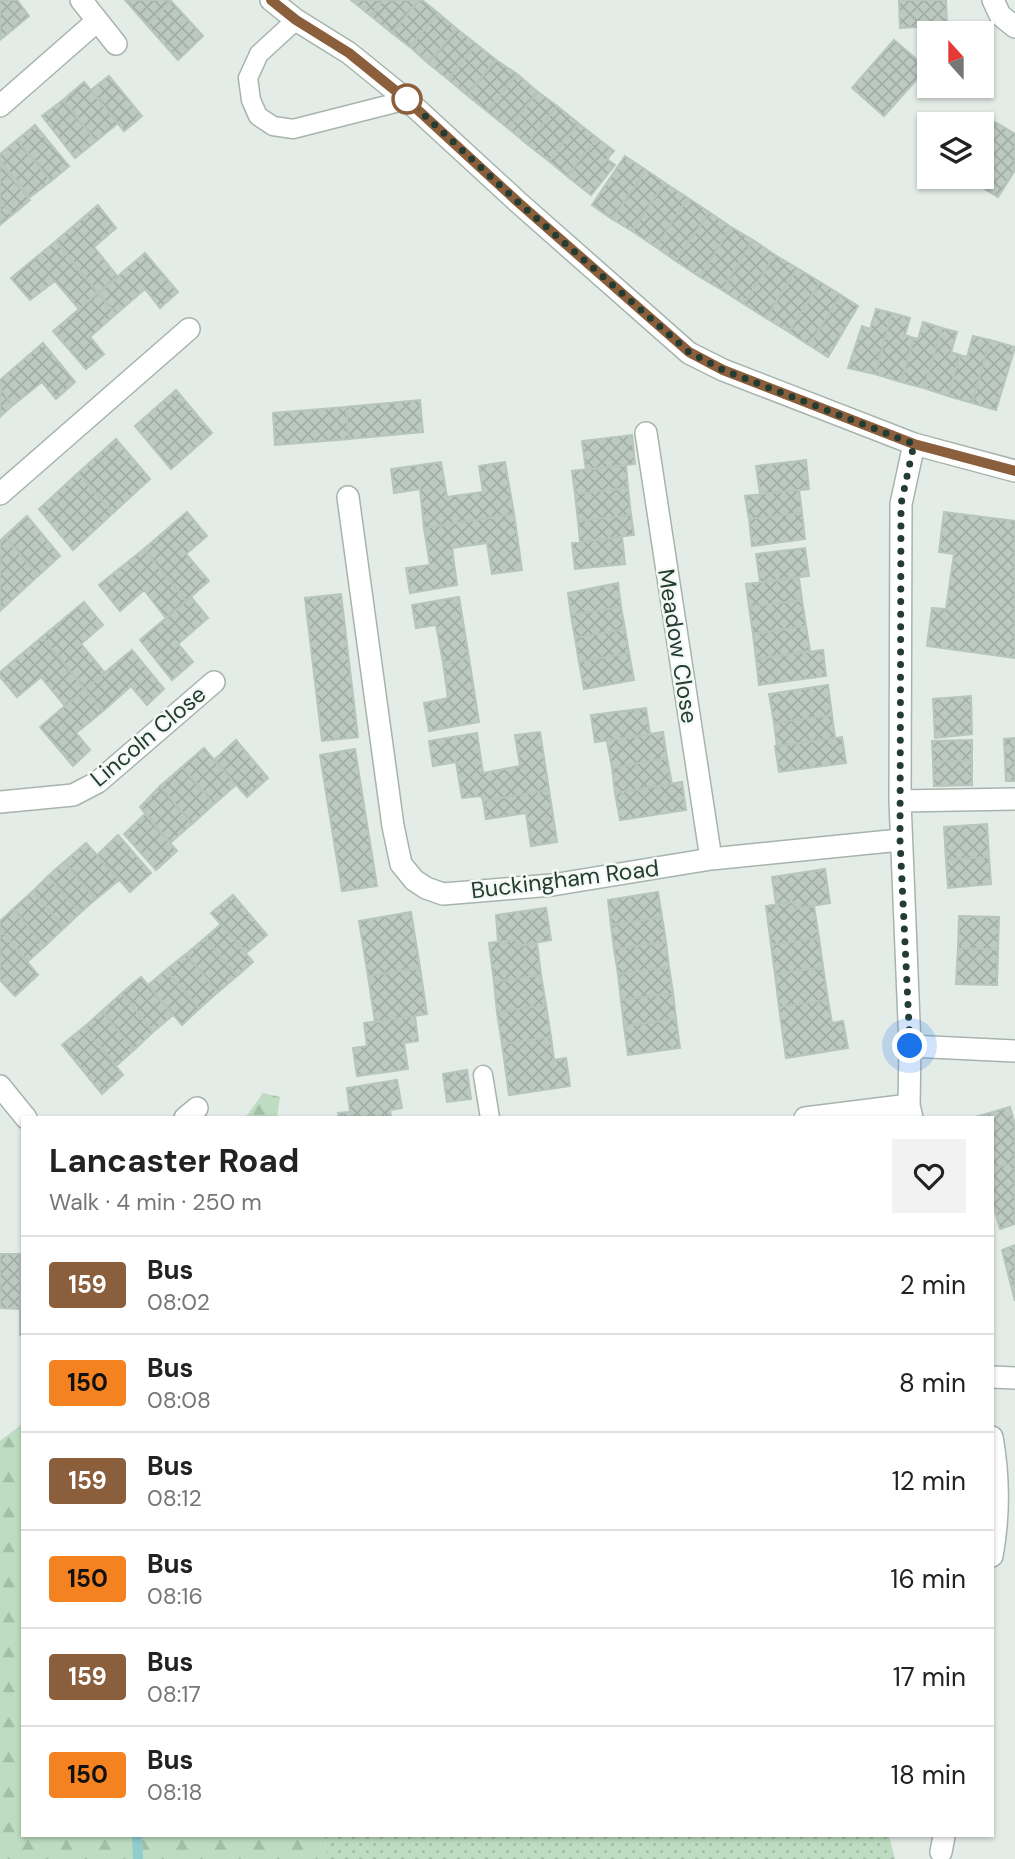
<!DOCTYPE html>
<meta charset="utf-8">
<style>
:root{--surface:#fff;--page:#f2f2f2;--text:#222;--muted:#767676;--line:#e0e0e0}
body{margin:0;font-family:"DM Sans",sans-serif;background:var(--page);color:var(--text);height:100vh;display:flex;flex-direction:column;font-size:26px;white-space:nowrap}
*{box-sizing:border-box;margin:0}
p{font-size:23px;color:var(--muted)}
.icon{flex:none;width:38px;height:38px;fill:none;stroke:currentColor;stroke-width:2;stroke-linecap:round;stroke-linejoin:round}
.map{position:relative;flex:1;overflow:hidden}
.drawer{position:absolute;left:21px;top:1116px;width:973px;height:721px;display:flex;flex-direction:column;background:var(--surface);border-radius:0px;box-shadow:0 2px 5px #0004}
.drawer>*{flex:none}
.badge{padding:0 14px;border-radius:5px;font-size:24px;line-height:46px}
.needle{width:46px;rotate:339deg}
.controls{position:absolute;left:917px;top:21px;display:grid;gap:14px}
.controls a{display:grid;place-items:center;width:77px;height:77px;border-radius:0px;background:var(--surface);box-shadow:0 2px 5px #0004;font-size:35px}
.you{position:absolute;width:35px;height:35px;margin:-18px;border:5px solid #fff;border-radius:50%;background:#1a73e8;box-shadow:0 0 0 10px #1a73e833}
.map>.badge{position:absolute;translate:-50% -50%;box-shadow:0 0 0 4px #fff}
.round{display:grid;place-items:center;flex:none;width:74px;height:74px;border-radius:0px;background:var(--page)}
.head{display:flex;align-items:center;justify-content:space-between;height:119px;padding:0 28px}
h1{font-size:33px;font-weight:700;line-height:52px}
ul{padding:0;list-style:none}
li{display:flex;align-items:center;gap:21px;height:98px;padding:0 28px;border-top:2px solid var(--line)}
li div{flex:1}
li b{display:block;font-size:26px}
li em{font-style:normal}
li .badge{min-width:77px;font-weight:700;text-align:center}
.map>svg:first-child{display:block}
.grass{fill:url(#grass-dots)}
.forest{fill:url(#forest-firs)}
.lines{fill:none;stroke-linecap:round;stroke-linejoin:round}
.stream{stroke:#90cdcc;stroke-width:10}
.building{fill:url(#building-cross-hatch);stroke:#b6c5bd;stroke-width:2}
.service-casing{stroke:#a7b4ad;stroke-width:21}
.minor-casing{stroke:#a7b4ad;stroke-width:24}
.service{stroke:#fff;stroke-width:18}
.minor{stroke:#fff;stroke-width:21}
.line-casing{stroke:#fff;stroke-width:16}
.line{stroke:#8b5e3c;stroke-width:10}
.walk{stroke:#243d32;stroke-width:7;stroke-dasharray:0 12.6}
.stop-dot{fill:#fff;stroke:#8b5e3c;stroke-width:3.5}
.labels{text-anchor:middle;dominant-baseline:central;stroke-width:5;stroke-linejoin:round;paint-order:stroke}
.street-label{font-size:23px;fill:#243d32;stroke:#f4f9f6}
</style>
<div class="map">
<svg width="1015" height="1859" viewBox="0 0 1015 1859">
<defs>
<pattern id="grass-dots" width="8" height="8" patternUnits="userSpaceOnUse" patternTransform="scale(1.75)"><rect width="8" height="8" fill="#bedcc1"/><path d="M2 2h.1M6 6h.1" fill="none" stroke="#a3bea6" stroke-width="1.8" stroke-linecap="round"/></pattern>
<pattern id="forest-firs" width="22" height="20" patternUnits="userSpaceOnUse" patternTransform="scale(1.75)"><rect width="22" height="20" fill="#bedcc1"/><path d="M5 1l3.5 6h-7zM16 11l3.5 6h-7z" fill="#a3bea6"/></pattern>
<pattern id="building-cross-hatch" width="8" height="8" patternUnits="userSpaceOnUse" patternTransform="scale(1.75)"><rect width="8" height="8" fill="#bccac2"/><path d="M0 0l8 8M0 8l8-8" fill="none" stroke="#a1aea7"/></pattern>
</defs>
<rect width="100%" height="100%" fill="#e4ece7"/>
<!-- grass -->
<path class="grass" d="M325 1836H889L895 1859H326Z"/>
<!-- forest -->
<path class="forest" d="M263 1093 280 1097 277 1118H245Z
M23 1423V1836H325L326 1859H0V1441Z"/>
<g class="lines">
<!-- stream -->
<path class="stream" d="M137 1836 138 1859"/>
</g>
<!-- building -->
<path class="building" d="M0 0H17L29 16 0 40Z
M125 0H170L171 1 147 25Z
M351 0H383L371 16Z
M383 0H419L392 33 371 16Z
M419 0H422L438 13 410 47 392 33Z
M899 0H946L947 25 900 28Z
M171 1 203 36 178 60 147 25Z
M438 13 457 29 428 63 410 47Z
M457 29 476 44 448 79 428 63Z
M894 40 927 68 884 116 852 88Z
M476 44 496 60 467 95 448 79Z
M496 60 517 74 487 111 467 95Z
M517 74 538 92 508 128 487 111Z
M109 76 142 116 124 131 91 90Z
M84 82 118 123 96 141 63 100Z
M538 92 557 106 527 144 508 128Z
M63 100 96 141 75 158 42 116Z
M557 106 578 123 549 161 527 144Z
M995 122 1015 134V170L998 197 966 177H982V143Z
M578 123 597 138 567 176 549 161Z
M35 125 69 166 51 181 17 140Z
M597 138 614 151 607 159 615 165 591 195 567 176Z
M17 140 51 181 30 197 0 161V154Z
M625 156 646 170 612 219 592 205Z
M0 164 30 200 12 215 0 201Z
M646 170 665 183 632 231 612 219Z
M665 183 688 198 656 247 632 231Z
M688 198 709 212 676 261 656 247Z
M0 201 12 215 0 225Z
M98 205 116 228 94 247 118 277 98 293 56 241Z
M709 212 731 227 700 277 676 261Z
M731 227 753 240 722 290 700 277Z
M753 240 775 255 744 304 722 290Z
M56 241 98 293 79 309 55 281 30 300 11 278Z
M145 253 178 292 160 308 145 289 116 314 98 293Z
M775 255 797 268 766 318 744 304Z
M797 268 820 282 789 332 766 318Z
M820 282 841 295 809 345 789 332Z
M98 293 116 314 90 337 104 354 86 369 53 331Z
M841 295 858 306 828 357 809 345Z
M876 309 892 313 875 374 848 368 862 326 870 329Z
M892 313 910 318 905 335 914 338 901 382 875 374Z
M923 322 942 328 924 388 901 382 914 338 918 339Z
M942 328 957 332 951 352 960 355 948 396 924 388Z
M973 336 990 340 972 403 948 396 960 355 967 357Z
M990 340 1015 347 996 410 972 403Z
M43 343 75 382 56 399 42 382 13 405 0 388V380Z
M0 388 13 405 0 417Z
M176 390 212 433 171 469 135 426Z
M420 400 423 432 349 439 346 407Z
M346 407 349 439 275 445 273 413Z
M632 435 635 464 586 470 582 441Z
M116 439 150 479 113 513 78 473Z
M806 460 809 489 760 494 756 466Z
M441 462 447 497 483 492 479 466 505 462 514 514 424 528 420 489 394 493 391 469Z
M626 465 628 488 575 494 572 471Z
M78 473 113 513 73 550 39 509Z
M628 488 631 515 578 521 575 494Z
M799 490 802 513 749 519 745 496Z
M187 512 207 536 186 554 209 581 186 601 144 549Z
M944 512 1015 521V658L927 646 932 608 946 609 954 554 939 552Z
M802 513 805 539 752 546 749 519Z
M514 514 522 570 492 574 487 543 452 548 457 585 410 593 406 568 430 565 424 528Z
M631 515 634 535 580 542 578 521Z
M27 516 60 556 38 576 5 536Z
M5 536 38 576 0 611V541Z
M622 537 625 564 575 569 572 543Z
M805 548 809 576 760 582 756 554Z
M144 549 186 601 166 618 144 590 120 611 99 585Z
M799 578 802 600 749 607 746 584Z
M618 583 621 607 571 615 568 593Z
M341 594 358 737 322 741 305 598Z
M191 597 208 618 178 644 193 662 172 680 140 640Z
M459 597 469 658 443 662 436 625 416 628 412 605Z
M802 600 806 626 753 634 749 607Z
M84 602 103 625 81 644 105 673 85 689 42 637Z
M621 607 625 629 575 638 571 615Z
M806 626 810 651 756 659 753 634Z
M625 629 629 653 579 662 575 638Z
M42 637 85 689 65 706 41 677 17 697 0 677V672Z
M132 650 164 689 147 705 131 686 103 711 85 689Z
M823 650 826 676 759 685 756 659Z
M629 653 634 680 584 689 579 662Z
M469 658 479 722 429 731 424 703 448 698 443 662Z
M828 685 832 715 774 723 769 694Z
M85 689 103 711 76 733 90 750 73 766 40 727Z
M971 696 972 734 935 738 933 699Z
M646 708 650 734 595 742 591 715Z
M832 715 835 738 777 746 774 723Z
M540 732 549 790 483 801 481 796 462 798 456 762 433 766 429 741 477 733 483 773 520 766 515 735Z
M663 732 667 758 612 768 607 741Z
M842 737 846 763 779 772 775 746Z
M1015 738V781H1006L1004 739Z
M236 740 268 778 247 797 214 760Z
M972 740V760L933 762 932 741Z
M204 748 236 785 214 804 182 767Z
M355 749 377 886 342 891 320 755Z
M667 758 672 784 615 793 612 768Z
M972 760V785L934 786 933 762Z
M182 767 214 804 192 824 160 786Z
M682 782 686 810 620 820 615 793Z
M160 786 192 824 170 843 140 807Z
M549 790 557 842 531 846 526 813 486 819 483 801Z
M145 814 177 851 156 870 124 834Z
M987 824 989 857 946 860 944 827Z
M118 835 151 873 130 892 97 855Z
M86 843 119 880 96 899 64 862Z
M989 857 991 884 948 888 946 860Z
M64 862 96 899 80 913 48 876Z
M825 869 830 903 794 909 793 902 776 904 772 877Z
M48 876 80 913 64 928 33 891Z
M33 891 64 928 45 946 13 909Z
M658 892 662 917 611 925 608 900Z
M233 895 267 935 246 953 211 913Z
M793 902 794 909 814 906 819 938 771 945 766 906Z
M546 908 551 940 517 946 516 940 498 942 496 915Z
M13 909 45 946 27 962 0 929V921Z
M411 912 420 968 368 976 359 921Z
M959 916 999 917 998 950 958 948Z
M662 917 666 942 614 949 611 925Z
M221 924 253 962 237 976 205 938Z
M0 929 38 975 15 996 0 980Z
M205 938 237 976 218 992 186 954Z
M819 938 823 967 775 974 771 945Z
M516 940 517 946 537 943 541 975 494 982 489 943Z
M666 942 669 967 618 974 614 949Z
M958 948 998 950 997 985 956 984Z
M186 954 218 992 199 1009 166 970Z
M669 967 673 993 621 1000 618 974Z
M823 967 828 1000 779 1007 775 974Z
M420 968 427 1014 375 1022 368 976Z
M166 970 199 1009 182 1025 148 985Z
M541 975 546 1005 497 1012 494 982Z
M141 977 173 1015 153 1032 122 993Z
M122 993 153 1032 134 1050 102 1011Z
M673 993 676 1019 624 1026 621 1000Z
M828 1000 832 1023 843 1021 848 1048 786 1058 779 1007Z
M546 1005 551 1037 502 1044 497 1012Z
M102 1011 134 1050 116 1066 84 1027Z
M415 1016 418 1041 404 1043 408 1069 357 1076 353 1048 367 1046 364 1023Z
M676 1019 680 1048 628 1055 624 1026Z
M84 1027 123 1075 102 1094 62 1045Z
M551 1037 554 1060 566 1058 570 1086 509 1095 502 1044Z
M467 1070 471 1099 447 1102 443 1074Z
M397 1080 402 1108 390 1110 391 1118H339L338 1113 350 1112 347 1088Z
M1010 1107 1015 1125V1162L992 1169V1118H972Z
M1015 1162V1224L1000 1229 992 1200V1169Z
M1015 1245V1301L1002 1250Z
M0 1254H20V1309L0 1308Z
M20 1282H23V1335H20Z"/>
<g class="lines">
<!-- service casing -->
<g class="service-casing">
<path id="service" d="M296 20 259 54 248 78 251 100 258 116 273 126 293 129 407 100
M483 1075 490 1118"/>
</g>
<!-- minor casing -->
<g class="minor-casing">
<path id="minor" d="M81 0 116 44
M271 0 296 20 349 53 407 100 519 203 689 353 723 370 914 444 1015 471
M993 0 1000 15 1015 27
M0 106 97 21
M646 433 711 859
M0 494 189 329
M348 497 393 826 401 864 414 880 426 888 443 894 552 885 711 859 900 840
M900 801 1015 799
M0 802 73 795 98 782 214 682
M910 1046 1015 1051
M0 1086 26 1118
M185 1118 197 1108
M805 1118 909 1105
M912 1118 909 1105 910 1046 900 801 901 504 914 444
M992 1377 1015 1378
M992 1437C999 1476 999 1517 992 1556
M941 1852 944 1836"/>
</g>
<!-- service -->
<use href="#service" class="service"/>
<!-- minor -->
<use href="#minor" class="minor"/>
</g>
<g class="lines">
<!-- line casing -->
<g class="line-casing">
<path id="line" d="M271 0 296 20 349 53 407 100 519 203 689 352 723 370 914 444 1015 471"/>
</g>
<!-- line -->
<use href="#line" class="line"/>
<!-- walk -->
<path class="walk" d="M407 99 519 203 689 352 723 370 914 444 901 504 900 840 910 1046"/>
</g>
<!-- markers -->
<circle class="stop-dot" cx="407" cy="99" r="14"/>
<g class="labels">
<!-- street labels -->
<g class="street-label">
<text transform="translate(678 646) rotate(81)">Meadow Close</text>
<text transform="translate(148 736) rotate(-40)">Lincoln Close</text>
<text transform="translate(565 879) rotate(-7)">Buckingham Road</text>
</g>
</g>
</svg>
<div class="controls">
<a><svg class="needle" viewBox="-14 -14 28 28"><path d="M0-13l5 13h-10z" fill="#e53935"/><path d="M0 13l5-13h-10z" fill="#767676"/></svg></a>
<a><svg class="icon" aria-label="layers" viewBox="0 0 24 24"><path d="M12 4l9 5-9 5-9-5zM3 14l9 5 9-5"/></svg></a>
</div>
<div class="you" style="left:910px;top:1046px"></div>
<section class="drawer">
<div class="head"><div><h1>Lancaster Road</h1><p>Walk · 4 min · 250 m</p></div><a class="round"><svg class="icon" aria-label="heart" viewBox="0 0 24 24"><path d="M12 20l-8-8c-3-5 5-10 8-4 3-6 11-1 8 4z"/></svg></a></div>
<ul>
<li><span class="badge" style="background:#8b5e3c;color:#fff">159</span><div><b>Bus</b><p>08:02</p></div><em>2 min</em></li>
<li><span class="badge" style="background:#f58220;color:#111">150</span><div><b>Bus</b><p>08:08</p></div><em>8 min</em></li>
<li><span class="badge" style="background:#8b5e3c;color:#fff">159</span><div><b>Bus</b><p>08:12</p></div><em>12 min</em></li>
<li><span class="badge" style="background:#f58220;color:#111">150</span><div><b>Bus</b><p>08:16</p></div><em>16 min</em></li>
<li><span class="badge" style="background:#8b5e3c;color:#fff">159</span><div><b>Bus</b><p>08:17</p></div><em>17 min</em></li>
<li><span class="badge" style="background:#f58220;color:#111">150</span><div><b>Bus</b><p>08:18</p></div><em>18 min</em></li>
</ul>
</section>
</div>
